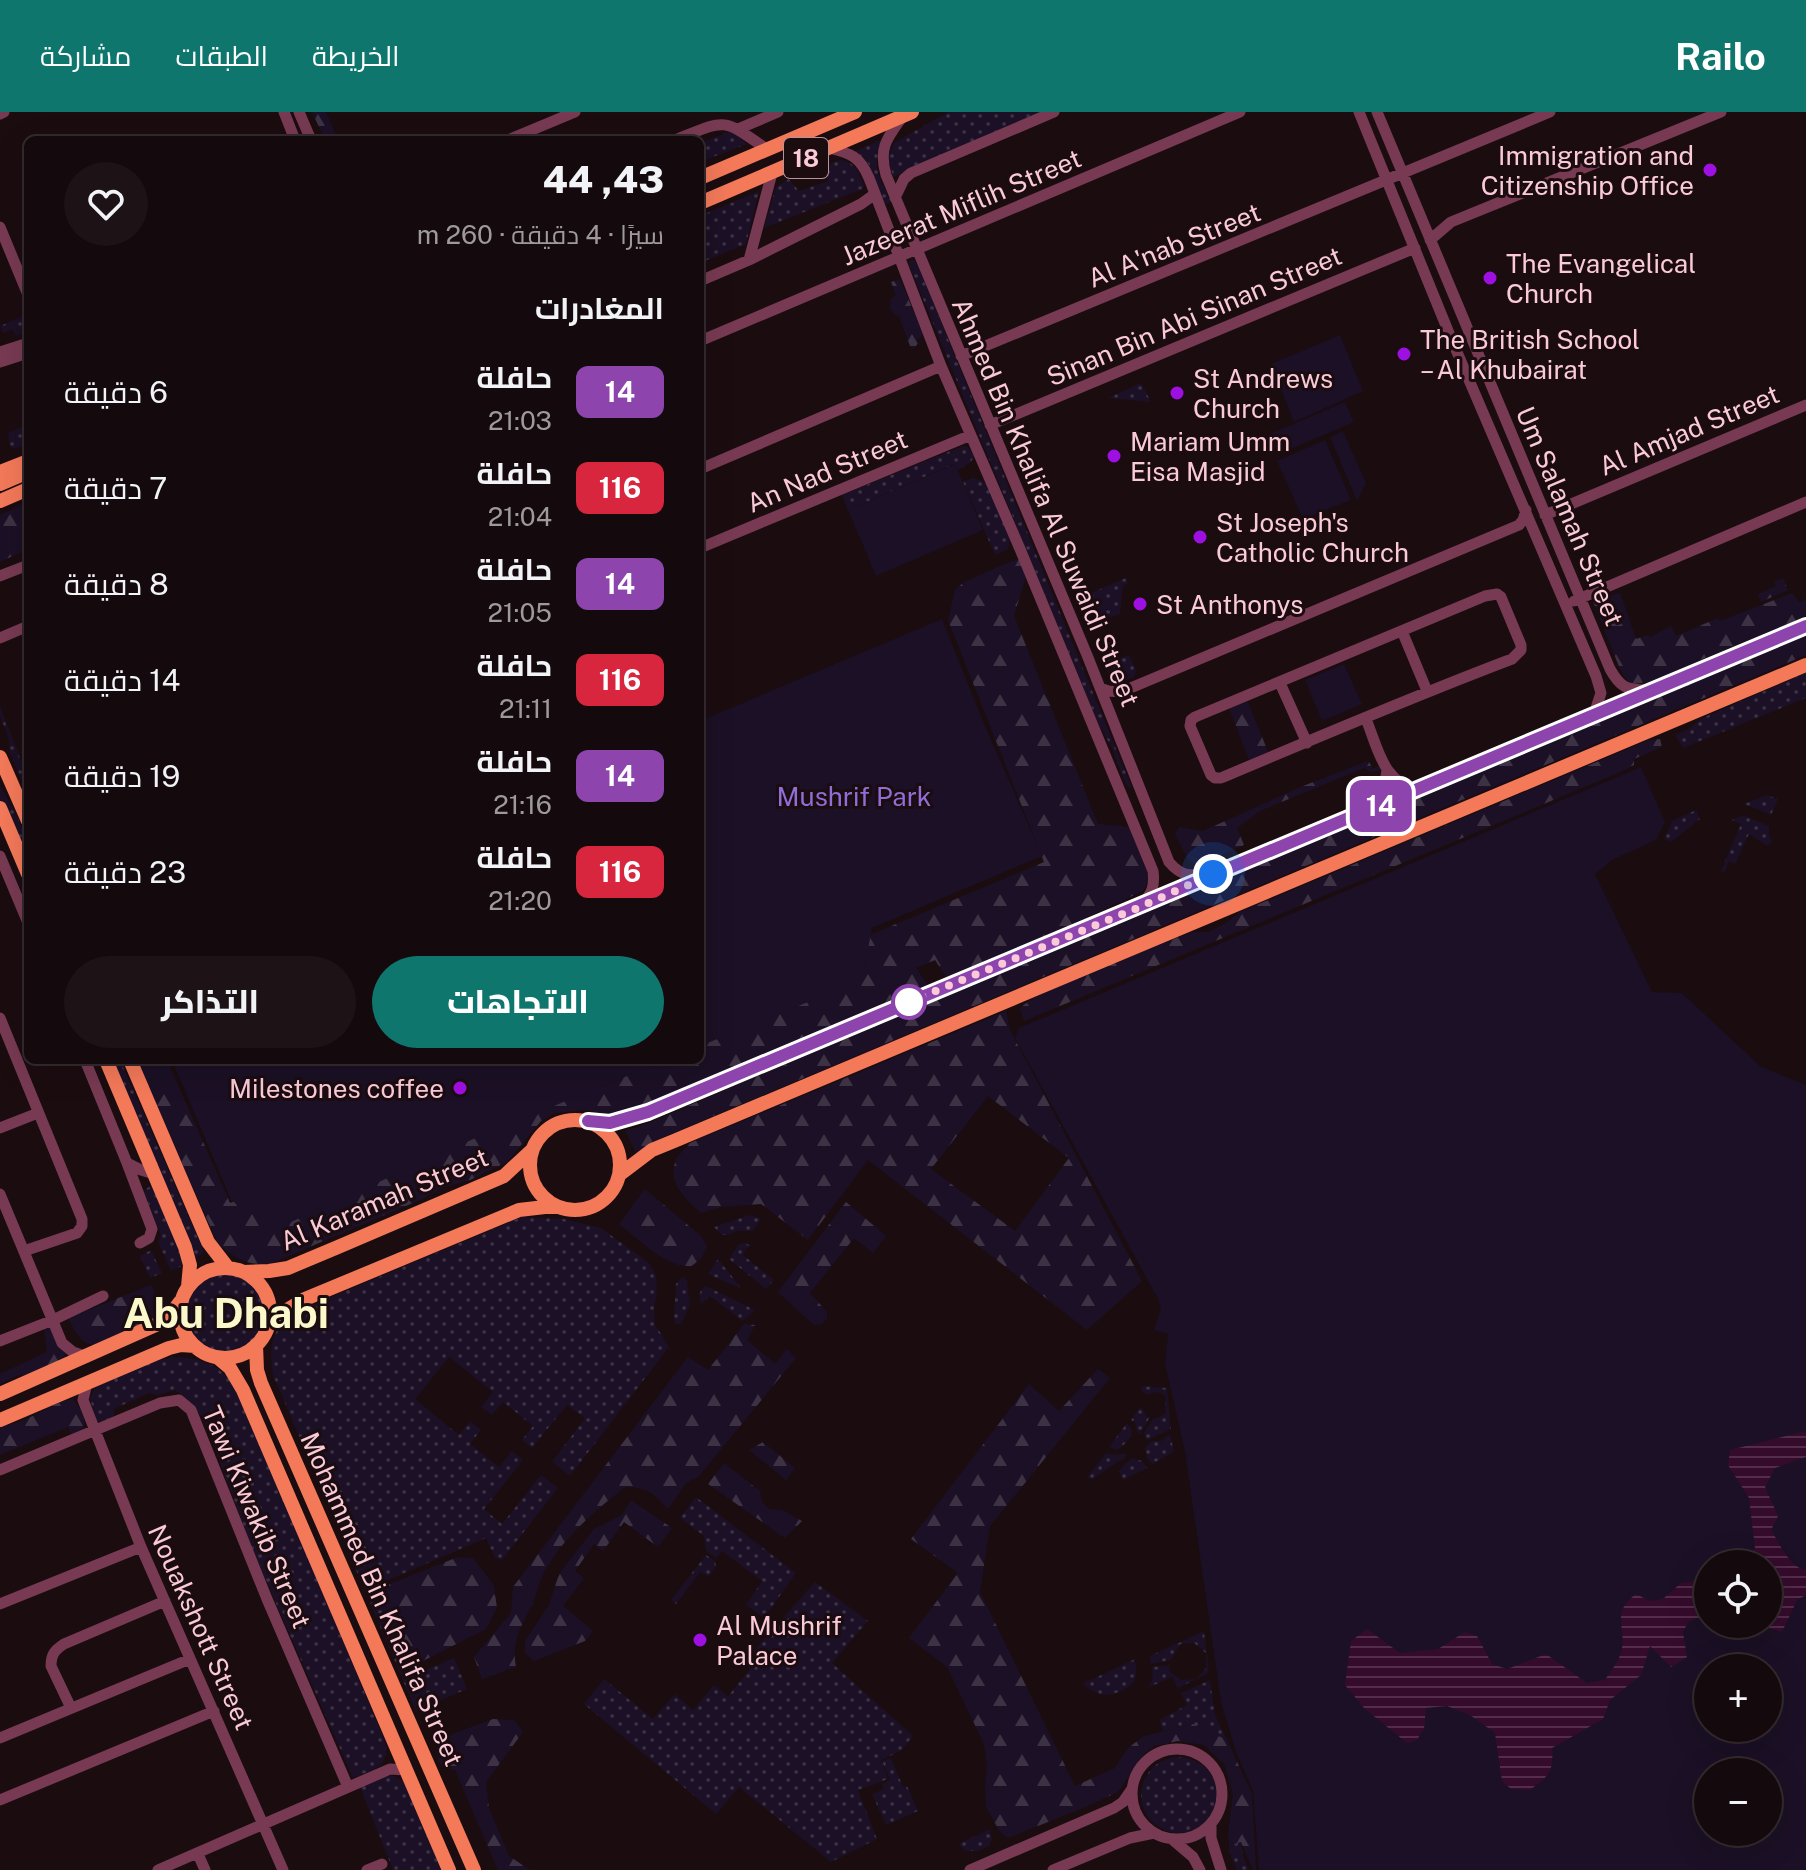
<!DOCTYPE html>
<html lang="ar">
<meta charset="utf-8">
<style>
:root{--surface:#14090c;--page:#1d1215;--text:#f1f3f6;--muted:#9d9a9d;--line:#332a2d;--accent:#0f766e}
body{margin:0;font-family:"Public Sans",Cairo,sans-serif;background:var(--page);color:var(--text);direction:rtl;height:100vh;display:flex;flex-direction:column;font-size:30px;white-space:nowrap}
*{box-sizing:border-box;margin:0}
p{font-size:26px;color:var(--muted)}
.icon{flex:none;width:44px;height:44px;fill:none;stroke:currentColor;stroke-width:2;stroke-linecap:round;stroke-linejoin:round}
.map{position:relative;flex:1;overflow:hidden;direction:ltr}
.panel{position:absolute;left:24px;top:24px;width:680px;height:928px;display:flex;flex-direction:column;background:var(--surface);border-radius:12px;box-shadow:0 8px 32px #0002,0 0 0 2px var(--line);direction:rtl}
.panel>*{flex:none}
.badge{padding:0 16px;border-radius:12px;font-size:28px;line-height:52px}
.fabs{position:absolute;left:1694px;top:1438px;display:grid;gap:16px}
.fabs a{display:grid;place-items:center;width:88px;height:88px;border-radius:50%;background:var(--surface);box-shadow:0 8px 32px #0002,0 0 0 2px var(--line);font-size:40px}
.you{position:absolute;width:40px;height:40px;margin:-20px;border:6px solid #fff;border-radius:50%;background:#1a73e8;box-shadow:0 0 0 12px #1a73e833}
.map>.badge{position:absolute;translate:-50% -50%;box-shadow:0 0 0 4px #fff}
h2{padding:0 40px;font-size:30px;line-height:72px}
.round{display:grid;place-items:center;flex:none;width:84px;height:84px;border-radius:42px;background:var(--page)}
.head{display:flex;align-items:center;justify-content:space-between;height:136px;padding:0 40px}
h1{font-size:38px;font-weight:800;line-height:60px}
.button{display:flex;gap:16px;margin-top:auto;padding:16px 40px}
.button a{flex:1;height:92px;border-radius:48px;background:var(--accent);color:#fff;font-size:32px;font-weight:800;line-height:92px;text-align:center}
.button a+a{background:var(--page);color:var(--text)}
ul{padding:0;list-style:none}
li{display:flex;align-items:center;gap:24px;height:96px;padding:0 40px}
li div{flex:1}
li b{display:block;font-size:30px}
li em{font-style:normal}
li .badge{min-width:88px;font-weight:700;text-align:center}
header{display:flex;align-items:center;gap:48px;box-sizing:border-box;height:112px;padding:0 40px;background:var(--accent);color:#fff}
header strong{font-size:38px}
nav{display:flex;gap:44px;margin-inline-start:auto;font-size:28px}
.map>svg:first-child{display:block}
.grass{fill:url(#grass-dots)}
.forest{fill:url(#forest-firs);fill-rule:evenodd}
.park{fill:#1b1025;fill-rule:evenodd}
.water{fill:url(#water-rules)}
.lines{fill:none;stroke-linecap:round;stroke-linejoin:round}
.minor{stroke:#773a52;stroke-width:11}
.major{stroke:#f37959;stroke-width:14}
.line-casing{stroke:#fff;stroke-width:18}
.line{stroke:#8e44ad;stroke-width:12}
.walk{stroke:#fbcad9;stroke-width:8;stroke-dasharray:0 14.4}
.poi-dot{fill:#9e10e2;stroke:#1b0c10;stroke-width:3}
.stop-dot{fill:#fff;stroke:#8e44ad;stroke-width:4}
.labels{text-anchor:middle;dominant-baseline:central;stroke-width:6;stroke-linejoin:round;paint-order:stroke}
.shield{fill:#1b0c10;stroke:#b8919d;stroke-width:2}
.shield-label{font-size:24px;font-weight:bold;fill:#fbcad9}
.poi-label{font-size:26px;fill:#fbcad9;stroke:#1b0c10;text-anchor:start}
.street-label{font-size:26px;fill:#fbcad9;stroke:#1b0c10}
.park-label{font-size:26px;fill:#906dd9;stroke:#1b0c10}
.town-label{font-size:42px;font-weight:bold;fill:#fbf9cc;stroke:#1b0c10}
</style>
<header>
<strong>Railo</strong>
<nav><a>الخريطة</a><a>الطبقات</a><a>مشاركة</a></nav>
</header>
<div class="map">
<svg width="1806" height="1758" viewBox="0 0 1806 1758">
<defs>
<pattern id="grass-dots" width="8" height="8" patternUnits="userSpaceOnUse" patternTransform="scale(2)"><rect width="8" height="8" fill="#1b1025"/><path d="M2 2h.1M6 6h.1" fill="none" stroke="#3d3144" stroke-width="1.8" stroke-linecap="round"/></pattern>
<pattern id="forest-firs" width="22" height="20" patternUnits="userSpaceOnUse" patternTransform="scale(2)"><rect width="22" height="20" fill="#1b1025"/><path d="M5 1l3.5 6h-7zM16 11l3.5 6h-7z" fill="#3d3144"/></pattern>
<pattern id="water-rules" width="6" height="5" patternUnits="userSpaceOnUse" patternTransform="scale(2)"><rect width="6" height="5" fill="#350b2c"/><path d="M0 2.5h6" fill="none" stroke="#532d4a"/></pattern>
</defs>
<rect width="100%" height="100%" fill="#1b0c10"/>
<!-- grass -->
<path class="grass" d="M948 0H1041L893 65 888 45 894 31Z
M731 19 747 32 700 50V31Z
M883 27C871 58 878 61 891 90L885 92 868 51 853 40Z
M842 48C856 51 858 61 864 73L862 77 764 116 776 75 789 67 799 79 828 69 822 54Z
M759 79 746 132 700 151V104Z
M913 147 918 154 1132 676 1127 674 1123 666 1112 636 1097 609 909 153V150Z
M28 202V222L15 223 13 217 3 221 0 214Z
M1141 271 1151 290 1108 286Z
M28 312V332L14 337 10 335 8 321Z
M963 334 968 335 974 344 971 350 958 358 954 352 848 398 842 383Z
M973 366 980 368 987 373 1010 425 1008 437 995 443 963 370Z
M1126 466 1128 471 1123 473 1120 502 1102 508 1091 481Z
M1117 542 1119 547 1129 543 1136 558 1134 565 1121 570 1109 564 1106 556 1108 547Z
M1806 561V586L1683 636 1675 623 1689 617 1702 606Z
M0 594 28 667V682L10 641 9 627 0 604Z
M0 674 17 704 28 730V752L0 687Z
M1766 683 1778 687 1771 703 1744 692Z
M1696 698 1700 707 1671 730 1664 727 1672 709Z
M1743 703 1769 714V725L1772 729 1768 734 1749 722 1735 752 1729 749 1725 760 1721 759 1741 712 1732 708Z
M113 948H120L204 1140 193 1148 191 1131 180 1105Z
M150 1074 155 1076 179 1136 182 1154 171 1159 158 1130 161 1122 144 1081 146 1077Z
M750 1103 761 1107 753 1119H736L728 1123H722L714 1115Z
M522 1105 564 1107 601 1116 649 1151 656 1163 657 1179 654 1196 655 1212 669 1235 570 1364 552 1350 585 1306 567 1293 532 1336 522 1328 533 1314 503 1290 492 1303 481 1295 493 1280 449 1245 415 1287 459 1323 470 1309 481 1318 470 1332 499 1355 512 1339 523 1348 484 1397 502 1412 541 1363 558 1376 502 1448 495 1446 486 1426 379 1472 417 1562 454 1546 467 1577 416 1599 273 1263C271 1248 268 1229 279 1216 284 1209 294 1204 300 1198Z
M745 1131 751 1134 747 1136 743 1143 774 1168 766 1177 729 1147 739 1132Z
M151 1138 162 1161 150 1166 140 1144Z
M718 1147 742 1177 708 1162Z
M187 1201a39 39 0 1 1 78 0a39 39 0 1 1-78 0Z
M682 1165 687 1168 690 1193 681 1212H675L674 1204 676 1172Z
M706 1174 755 1198 743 1209 710 1184 701 1192C699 1184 698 1179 706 1174Z
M180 1245C212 1249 223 1256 240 1283L386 1632C389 1656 371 1658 353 1666L253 1439 208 1318C200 1300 191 1288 175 1278L158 1283 149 1281 114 1297V1303L111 1307 101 1310 96 1308 90 1287 95 1275C122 1263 150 1246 180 1245Z
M1142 1274 1167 1276 1171 1317 1150 1327H1146L1144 1321 1153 1307 1160 1305 1165 1302 1166 1285C1160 1279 1154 1279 1147 1283L1141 1279Z
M1141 1294 1146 1304 1150 1305 1140 1322 1137 1320 1135 1310 1131 1308Z
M1127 1311 1132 1319C1131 1326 1123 1335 1117 1338L1109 1335Z
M1170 1322 1174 1340 1152 1352 1147 1346 1145 1336 1151 1329H1161Z
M1106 1341 1117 1343 1124 1341 1127 1344 1092 1367 1087 1366Z
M1131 1346 1142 1349 1147 1356 1123 1368 1119 1359Z
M696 1385 796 1461 764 1506 746 1493 762 1469 722 1439 716 1446 706 1439 704 1424 680 1406Z
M706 1443 715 1449 716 1454 709 1465 700 1460 676 1492 671 1488Z
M815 1470 868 1509 832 1551 913 1624 901 1639 881 1648 888 1667 858 1678 877 1727 831 1750 739 1675 716 1702 584 1592 604 1567 653 1607 675 1582 693 1598 714 1573 728 1584 750 1557 743 1551Z
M1204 1519 1209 1561 1178 1576 1172 1565 1147 1576C1154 1569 1153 1564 1152 1555L1170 1553 1169 1559 1181 1568 1196 1567 1206 1556V1541L1194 1531 1180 1532 1171 1548 1151 1552 1150 1544Z
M1135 1547C1135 1553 1138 1561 1135 1567 1131 1577 1109 1586 1100 1582 1094 1580 1087 1575 1082 1572Z
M1210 1568 1215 1603 1227 1628 1193 1612 1163 1619 1159 1608 1187 1593 1181 1581Z
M1141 1683a38 38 0 1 1 76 0a38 38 0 1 1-76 0Z
M891 1646 903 1675 907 1674 918 1699 886 1713 872 1682 884 1677 882 1672 890 1668 882 1649Z
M385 1664H394L404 1670 441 1758H393L360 1675Z
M990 1717 992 1727 989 1734 978 1739H965L959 1732Z
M1241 1730 1243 1744 1249 1758H1237L1230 1742 1229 1733Z"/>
<!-- forest -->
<path class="forest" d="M312 0H326L338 28H325Z
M900 167 923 222 920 226 917 227 918 231 914 237 910 234 899 204 895 203 890 197 891 187 896 183 891 170Z
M28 390V437L0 450V403Z
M1020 447 1026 464 1014 504 1098 712 1129 715 1150 767 1143 779 1071 813 1044 829 946 865 935 848 916 856 928 873 886 890 882 895 632 997 619 1001 606 1002 584 998 555 1001 541 1009 507 1050 470 1068 444 1075 420 1088 272 1151C249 1155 236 1147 218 1132L136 948H167L230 1091 572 948H700V894L1044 750 948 508 955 478 964 470 1012 449Z
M1783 466 1788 478 1761 490 1758 482 1776 474 1774 470Z
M1620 481 1636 527 1648 523 1651 525 1671 514 1676 524 1718 506 1720 509 1792 481 1799 490 1806 487V505L1709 544 1656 569 1633 572 1626 567 1620 557 1593 490Z
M1806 522V543L654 1029 636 1041 625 1018 639 1015 928 891Z
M1247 588 1269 642 1250 650 1229 596Z
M1660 627 1662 635 1634 647V653L1618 661 1024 909 1020 897C1032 879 1163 831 1192 820H1208L1226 811 1240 800 1649 628Z
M1365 650H1369L1373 657 1382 653 1379 659 1371 660 1364 656 1260 699 1237 716 1244 733 1197 754 1188 747 1175 722 1179 715 1203 719 1303 674Z
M1006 899 1010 918 1142 1169 1087 1218 868 1048 808 1128 761 1092 721 1095 701 1101C685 1086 665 1069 677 1046 680 1041 686 1036 690 1031ZM988 984 1069 1046 1015 1119 931 1057Z
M645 1077 701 1124 707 1135 701 1147 690 1155C663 1153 640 1128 619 1112Z
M846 1090 886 1124 873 1141 854 1126 810 1181 827 1200V1206L822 1212 814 1213 778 1180Z
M151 1173 164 1198 162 1204 96 1233C80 1232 75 1219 68 1206Z
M744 1212 755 1213 747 1228 775 1252 787 1237 796 1246 699 1364 686 1371 668 1397C654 1381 647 1375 625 1375 596 1398 566 1423 547 1455 540 1465 538 1479 533 1490 522 1514 511 1527 516 1555L482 1567 474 1545 511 1501 513 1475 688 1245 708 1258Z
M50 1216 66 1234V1242L61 1250 33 1264 18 1263 0 1272V1262L47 1240 44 1217Z
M1098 1257 1110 1266 990 1414 980 1480 1075 1674 1115 1656 1128 1636 1144 1624 1193 1612 1227 1628 1252 1682 1256 1758H1253L1241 1730 1229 1733 1228 1723 1233 1682 1225 1653 1204 1633 1178 1629 1154 1634 1144 1642 1118 1680 1083 1696 1008 1726 1000 1720 986 1695 985 1674 987 1655 984 1632 947 1555 909 1526 958 1461 911 1427 1029 1272 1059 1299Z
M72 1287C81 1296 86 1304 83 1317L71 1322 68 1315 0 1343V1313C27 1314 47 1291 72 1287Z
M763 1330 795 1356 786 1368 749 1338Z
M724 1351 760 1379 762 1390 769 1397 782 1398 802 1409 785 1426 708 1372Z
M631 1388 672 1416 658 1435 624 1410 603 1439 594 1432 575 1459 584 1466 563 1494 593 1519 585 1529 534 1549 525 1541V1529L549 1493 559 1462 594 1417 622 1403Z
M458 1445 473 1446 494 1474 497 1496 486 1517 413 1554 380 1476Z
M493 1607 514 1608 523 1620 486 1670 489 1696 509 1744 530 1758H498L455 1658C437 1659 433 1640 439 1627Z"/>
<!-- park -->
<path class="park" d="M1340 223 1363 279 1294 310 1271 252Z
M1345 290 1354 310 1279 342 1270 322Z
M1343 319 1366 371 1357 389 1330 325Z
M1325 328 1351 388 1303 407 1277 349Z
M955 352 983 418 876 464 848 398Z
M942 507 985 614 1042 744 872 816 862 868 700 934V609Z
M1344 552 1362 592 1322 609 1305 568Z
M1641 655 1665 710 1656 728 1612 748 1595 762 1652 880 1682 881 1760 954 1806 973V1758H1259L1253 1679 1236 1640 1221 1590 1185 1340 1165 1251 1168 1222 1154 1218 1161 1197 1158 1187 1015 926 1019 916ZM1708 1452H1768V1512H1708ZM1708 1556H1768V1616H1708ZM1708 1660H1768V1720H1708Z
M172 948H666L471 1028 280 1115 248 1100 231 1088Z"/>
<!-- water -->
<path class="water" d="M1806 1319V1345L1775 1356 1765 1375 1778 1404 1771 1418C1780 1432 1789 1455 1806 1458V1483L1797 1488 1782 1520 1754 1512H1768V1452H1733L1746 1448 1755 1436 1749 1386 1728 1353 1730 1338Z
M1708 1468V1508L1697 1506 1688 1510 1683 1520 1687 1545 1671 1555 1650 1534 1641 1563 1610 1588 1603 1607 1552 1636C1554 1661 1548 1664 1530 1678L1511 1677 1502 1669 1495 1621 1470 1603 1447 1594 1426 1596 1424 1617 1416 1629 1407 1631 1365 1597 1345 1573 1351 1529 1367 1517 1400 1541 1438 1537 1465 1520 1477 1524 1492 1552 1507 1557 1546 1542 1587 1571 1605 1568C1610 1560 1619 1549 1621 1540 1628 1516 1609 1502 1636 1482L1650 1489 1663 1487 1681 1471Z"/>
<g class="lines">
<!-- minor -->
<path class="minor" d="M284 0 295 28
M299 0 311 28
M1359 0 1451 226 1596 564 1601 581 1593 605
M1377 0 1610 557C1620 575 1626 578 1647 578
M0 2 4 0
M903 4C888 25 878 35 886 63L1087 543 1169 750C1182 765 1190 764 1208 762
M738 17 778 0
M508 28 575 0
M675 28C727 7 721 5 768 38
M829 36C851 41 860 45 869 66L941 254 1020 437 1153 759C1155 774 1152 782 1142 792
M895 86 904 67 911 61 1054 0
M0 115 28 183
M1430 128 1451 110 1721 0
M749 148 772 61
M700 169 749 148 861 92 875 82
M700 229 1240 0
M0 240 28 231
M961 244 1550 0
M0 250 28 241
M990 313 1415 136
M700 357 941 254
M1545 403 1806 293
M700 436 971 323
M0 464 28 453
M1497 482 1501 485 1521 533V538L1512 547C1414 584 1318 625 1221 666H1215L1211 663 1190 614 1191 608 1195 605 1485 484Z
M1574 489 1806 390
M1402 519 1427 579
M0 526 28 514
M1280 571 1307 631
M1100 576 1108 579 1121 580 1519 413 1523 408 1526 398
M1366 607C1378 636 1383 672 1419 678
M1378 695 1383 683 1387 658
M0 744 28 811
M0 906 82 1107V1114L77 1121 24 1139
M85 948 127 1051 152 1117 149 1126 140 1131
M0 1016 38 1001
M127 1051 141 1058 154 1062
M0 1082 62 1231 73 1240 87 1245
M0 1229 53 1208 103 1184
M87 1271 83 1288 141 1435 283 1758
M0 1358 160 1291 179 1288 191 1298 267 1487 348 1675
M0 1492 141 1435
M71 1596 51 1554C51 1542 55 1538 64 1532L165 1489
M0 1626 190 1547
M1132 1682a45 45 0 1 1 90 0a45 45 0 1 1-90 0Z
M0 1688 214 1599
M1211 1712V1726L1221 1758
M1173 1728 1193 1745 1200 1758
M198 1742 205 1758
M158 1758 390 1657 406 1658
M367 1758 382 1752
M970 1758 1114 1696 1123 1690 1132 1677
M1053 1758 1130 1726 1154 1721"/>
<!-- major -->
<path class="major" d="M700 66 855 0
M700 91 912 0
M0 360 28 349
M0 372 28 360
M0 389 28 377
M0 645 28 709
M0 696 28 762
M106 948 185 1135 190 1153 188 1175
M130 948 208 1130 228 1156
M530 1053a45 45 0 1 1 90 0a45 45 0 1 1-90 0Z
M588 1009 610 1011 648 1000 1806 514
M619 1063 652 1038 674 1029 1806 553
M180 1201a45 45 0 1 1 90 0a45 45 0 1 1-90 0Z
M244 1160 269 1159 288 1156 338 1135 504 1064 533 1037
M269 1209 305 1187 519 1098 545 1095H559
M256 1233 257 1258 261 1271 474 1758
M217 1245 230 1256 243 1278 449 1758
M0 1282 160 1211 169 1205 180 1190
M0 1308 169 1236 181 1233 195 1234"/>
</g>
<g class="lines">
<!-- line casing -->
<g class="line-casing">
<path id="line" d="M588 1009 610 1011 648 1000 1806 514"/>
</g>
<!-- line -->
<use href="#line" class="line"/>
<!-- walk -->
<path class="walk" d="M909 890 1140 795 1213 762"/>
</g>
<!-- markers -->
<g class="poi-dot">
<circle cx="1710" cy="58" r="8"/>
<circle cx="1490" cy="166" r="8"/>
<circle cx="1404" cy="242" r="8"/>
<circle cx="1177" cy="281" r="8"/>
<circle cx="1114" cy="344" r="8"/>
<circle cx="1200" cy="425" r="8"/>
<circle cx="1140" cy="492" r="8"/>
<circle cx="460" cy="976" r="8"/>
<circle cx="700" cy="1528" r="8"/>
</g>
<circle class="stop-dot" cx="909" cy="890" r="16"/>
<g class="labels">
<!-- shield labels -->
<rect class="shield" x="784" y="26" width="44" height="40" rx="6"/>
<g class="shield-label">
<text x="806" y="46">18</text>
</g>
<!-- poi labels -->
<g class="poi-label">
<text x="1694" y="43" text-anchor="end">Immigration and<tspan x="1694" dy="30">Citizenship Office</tspan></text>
<text x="1506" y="151">The Evangelical<tspan x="1506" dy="30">Church</tspan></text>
<text x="1420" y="227">The British School<tspan x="1420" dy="30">– Al Khubairat</tspan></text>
<text x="1193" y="266">St Andrews<tspan x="1193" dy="30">Church</tspan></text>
<text x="1130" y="329">Mariam Umm<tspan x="1130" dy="30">Eisa Masjid</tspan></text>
<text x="1216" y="410">St Joseph's<tspan x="1216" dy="30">Catholic Church</tspan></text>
<text x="1156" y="492">St Anthonys</text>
<text x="444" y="976" text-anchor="end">Milestones coffee</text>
<text x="716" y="1513">Al Mushrif<tspan x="716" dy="30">Palace</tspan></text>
</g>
<!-- street labels -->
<g class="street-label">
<text transform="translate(961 95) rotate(-23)">Jazeerat Miflih Street</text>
<text transform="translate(1174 133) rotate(-22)">Al A'nab Street</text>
<text transform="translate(1194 204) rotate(-23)">Sinan Bin Abi Sinan Street</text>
<text transform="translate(1689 318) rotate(-23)">Al Amjad Street</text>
<text transform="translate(827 359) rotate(-23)">An Nad Street</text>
<text transform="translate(1046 390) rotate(67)">Ahmed Bin Khalifa Al Suwaidi Street</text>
<text transform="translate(1570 404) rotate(67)">Um Salamah Street</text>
<text transform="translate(384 1087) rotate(-23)">Al Karamah Street</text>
<text transform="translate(257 1405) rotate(67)">Tawi Kiwakib Street</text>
<text transform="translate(382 1487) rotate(66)">Mohammed Bin Khalifa Street</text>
<text transform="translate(201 1515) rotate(66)">Nouakshott Street</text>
</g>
<!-- park labels -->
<g class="park-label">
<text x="854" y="684">Mushrif Park</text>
</g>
<!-- town labels -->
<g class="town-label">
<text x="226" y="1200">Abu Dhabi</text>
</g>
</g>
</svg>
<div class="fabs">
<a><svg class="icon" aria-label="locate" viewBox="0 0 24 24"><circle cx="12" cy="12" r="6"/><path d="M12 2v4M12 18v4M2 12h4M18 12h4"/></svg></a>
<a>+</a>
<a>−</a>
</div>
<div class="you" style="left:1213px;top:762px"></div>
<b class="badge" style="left:1381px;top:694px;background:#8e44ad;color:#fff">14</b>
<section class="panel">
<div class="head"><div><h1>43, 44</h1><p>سيرًا · 4 دقيقة · 260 m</p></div><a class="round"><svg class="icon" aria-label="heart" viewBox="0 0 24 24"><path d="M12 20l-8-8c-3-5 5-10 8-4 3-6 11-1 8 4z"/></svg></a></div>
<h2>المغادرات</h2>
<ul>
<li><span class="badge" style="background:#8e44ad;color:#fff">14</span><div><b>حافلة</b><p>21:03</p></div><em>6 دقيقة</em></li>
<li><span class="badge" style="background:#d7263d;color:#fff">116</span><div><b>حافلة</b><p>21:04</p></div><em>7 دقيقة</em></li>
<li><span class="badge" style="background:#8e44ad;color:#fff">14</span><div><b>حافلة</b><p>21:05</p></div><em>8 دقيقة</em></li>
<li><span class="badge" style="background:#d7263d;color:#fff">116</span><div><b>حافلة</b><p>21:11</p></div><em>14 دقيقة</em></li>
<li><span class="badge" style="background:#8e44ad;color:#fff">14</span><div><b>حافلة</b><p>21:16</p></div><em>19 دقيقة</em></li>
<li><span class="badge" style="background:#d7263d;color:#fff">116</span><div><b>حافلة</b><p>21:20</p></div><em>23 دقيقة</em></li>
</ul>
<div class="button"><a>الاتجاهات</a><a>التذاكر</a></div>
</section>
</div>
